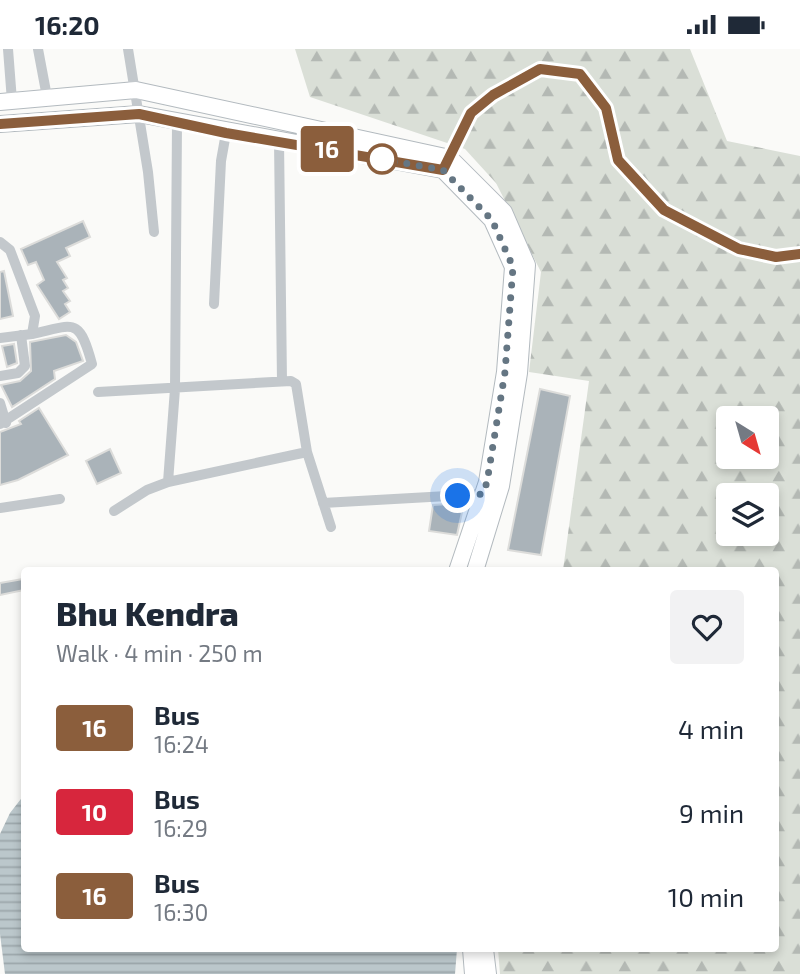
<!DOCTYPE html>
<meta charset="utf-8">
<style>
:root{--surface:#fff;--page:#f2f2f3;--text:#1f2937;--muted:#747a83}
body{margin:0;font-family:"Exo 2",sans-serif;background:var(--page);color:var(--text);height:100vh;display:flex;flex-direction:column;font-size:26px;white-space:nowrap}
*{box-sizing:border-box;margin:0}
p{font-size:23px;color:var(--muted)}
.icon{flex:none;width:38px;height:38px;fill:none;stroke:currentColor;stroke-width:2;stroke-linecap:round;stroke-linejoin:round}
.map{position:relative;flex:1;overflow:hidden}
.drawer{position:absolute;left:21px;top:518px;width:758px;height:385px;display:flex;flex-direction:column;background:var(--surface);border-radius:7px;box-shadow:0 4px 10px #0003}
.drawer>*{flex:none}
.badge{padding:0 14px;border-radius:5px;font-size:24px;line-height:46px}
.needle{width:46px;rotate:143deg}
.fabs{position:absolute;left:716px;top:357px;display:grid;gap:14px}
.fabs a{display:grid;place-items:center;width:63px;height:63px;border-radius:7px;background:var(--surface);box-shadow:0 4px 10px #0003;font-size:35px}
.you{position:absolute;width:35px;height:35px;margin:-18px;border:5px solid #fff;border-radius:50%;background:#1a73e8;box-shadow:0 0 0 10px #1a73e833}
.map>.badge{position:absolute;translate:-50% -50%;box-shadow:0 0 0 4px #fff}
.round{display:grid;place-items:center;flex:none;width:74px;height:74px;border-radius:7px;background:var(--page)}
.summary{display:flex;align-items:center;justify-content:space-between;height:119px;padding:0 35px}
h1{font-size:33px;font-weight:800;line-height:52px}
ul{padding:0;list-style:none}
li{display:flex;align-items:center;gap:21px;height:84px;padding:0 35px}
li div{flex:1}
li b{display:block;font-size:26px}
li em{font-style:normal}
li .badge{min-width:77px;font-weight:700;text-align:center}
.status{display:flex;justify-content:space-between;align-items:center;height:49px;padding:0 35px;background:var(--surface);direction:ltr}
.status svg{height:19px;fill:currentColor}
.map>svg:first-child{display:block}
.forest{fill:url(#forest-firs);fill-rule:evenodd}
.water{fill:url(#water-rules)}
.building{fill:#aab3b9;stroke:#dcdcda;stroke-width:2}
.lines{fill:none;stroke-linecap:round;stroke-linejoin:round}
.secondary-casing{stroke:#b3babf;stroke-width:18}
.minor{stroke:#c3c8cc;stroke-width:10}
.tertiary{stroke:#c3c8cc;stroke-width:14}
.secondary{stroke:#fff;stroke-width:16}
.line-casing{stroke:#fff;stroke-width:16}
.line{stroke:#8b5e3c;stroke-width:10}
.walk{stroke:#657683;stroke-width:7;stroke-dasharray:0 12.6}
.stop-dot{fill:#fff;stroke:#8b5e3c;stroke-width:3.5}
</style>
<div class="status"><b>16:20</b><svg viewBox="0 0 49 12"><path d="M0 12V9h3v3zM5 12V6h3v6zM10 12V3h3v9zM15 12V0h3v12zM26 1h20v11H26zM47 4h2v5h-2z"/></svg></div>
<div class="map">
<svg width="800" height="925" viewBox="0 0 800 925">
<defs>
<pattern id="forest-firs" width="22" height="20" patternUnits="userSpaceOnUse" patternTransform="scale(1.75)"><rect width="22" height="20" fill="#dadfd7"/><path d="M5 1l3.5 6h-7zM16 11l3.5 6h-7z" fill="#b4b9b4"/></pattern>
<pattern id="water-rules" width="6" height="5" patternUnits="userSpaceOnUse" patternTransform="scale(1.75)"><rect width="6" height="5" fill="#bbc7cb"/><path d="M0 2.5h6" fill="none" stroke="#9ca6aa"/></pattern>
</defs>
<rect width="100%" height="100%" fill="#fafaf8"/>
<!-- forest -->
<path class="forest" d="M295 0H690L727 92 800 107V925H500L498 900H775V522L563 521 589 332 529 323 541 223 496 134 465 100 310 48ZM728 369H766V408H728ZM728 446H766V485H728Z"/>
<!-- water -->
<path class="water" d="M24 746V900H457L455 925H5L0 885V785L10 764Z"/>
<!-- building -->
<path class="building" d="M83 172 90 188 66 199 70 207 57 213 67 229 63 231 68 239 63 242 70 252 65 255 70 263 59 270 37 236 44 231 36 213 28 216 21 200Z
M4 222 13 267 0 270V223Z
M66 286 76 293 83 312 54 322 55 330 12 358 1 336 20 332 31 322 30 293Z
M14 295 17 314 7 318 2 297Z
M540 340 570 347 541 506 508 501Z
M39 359 68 406 18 431 0 436V383L21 375 19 372Z
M110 400 121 424 97 435 86 412Z
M464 454 457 486 429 482 433 456Z
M23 530 24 541 0 546V534Z"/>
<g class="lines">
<!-- secondary casing -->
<g class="secondary-casing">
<path id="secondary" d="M0 53 136 41 450 109 504 163 527 216 519 324 501 437 475 522
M0 75 139 65 443 121 492 171 513 218 505 323 487 433 457 522
M471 900 473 925
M485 900 488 925"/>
</g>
<!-- minor -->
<path class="minor" d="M8 0 12 52
M38 0 47 48
M128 0 148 123 154 183
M279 92 282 332
M0 193 10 201 35 267 32 285 0 289
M214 255 221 112 226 84
M0 327 18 324 25 317 21 286
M98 343 291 332 296 335 307 403
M0 354 6 374
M0 375 92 315C79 267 74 276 32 285
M168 433 307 403 331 478
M323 454 483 445
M0 459 60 450
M114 462 147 441 168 433 175 340 177 75"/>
<!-- tertiary -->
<path class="tertiary" d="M445 116 471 64 493 46 540 21 580 25 606 59 618 111 664 161 739 199 776 208 800 205"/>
<!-- secondary -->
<use href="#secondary" class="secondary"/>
</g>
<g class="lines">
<!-- line casing -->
<g class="line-casing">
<path id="line" d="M0 75 139 65 226 84 443 121 471 64 493 46 540 20 580 25 606 59 618 111 664 161 739 200 776 208 800 205"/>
</g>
<!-- line -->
<use href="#line" class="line"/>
<!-- walk -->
<path class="walk" d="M382 110 443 121 492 171 513 218 505 323 487 433 483 445 458 447"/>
</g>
<!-- markers -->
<circle class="stop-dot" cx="382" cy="110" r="14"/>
</svg>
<div class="fabs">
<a><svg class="needle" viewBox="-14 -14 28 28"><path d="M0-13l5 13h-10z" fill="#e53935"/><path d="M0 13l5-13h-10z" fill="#747a83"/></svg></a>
<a><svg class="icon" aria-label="layers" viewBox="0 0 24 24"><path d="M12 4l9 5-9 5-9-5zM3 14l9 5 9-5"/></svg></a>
</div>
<div class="you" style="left:458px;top:447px"></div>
<b class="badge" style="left:327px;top:100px;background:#8b5e3c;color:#fff">16</b>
<section class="drawer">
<div class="summary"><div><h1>Bhu Kendra</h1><p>Walk · 4 min · 250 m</p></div><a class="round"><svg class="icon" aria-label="heart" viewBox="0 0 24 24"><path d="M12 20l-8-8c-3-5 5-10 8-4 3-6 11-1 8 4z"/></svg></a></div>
<ul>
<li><span class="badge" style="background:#8b5e3c;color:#fff">16</span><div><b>Bus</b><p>16:24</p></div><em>4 min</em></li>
<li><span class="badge" style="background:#d7263d;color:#fff">10</span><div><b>Bus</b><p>16:29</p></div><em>9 min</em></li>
<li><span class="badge" style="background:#8b5e3c;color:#fff">16</span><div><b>Bus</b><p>16:30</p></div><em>10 min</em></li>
</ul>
</section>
</div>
